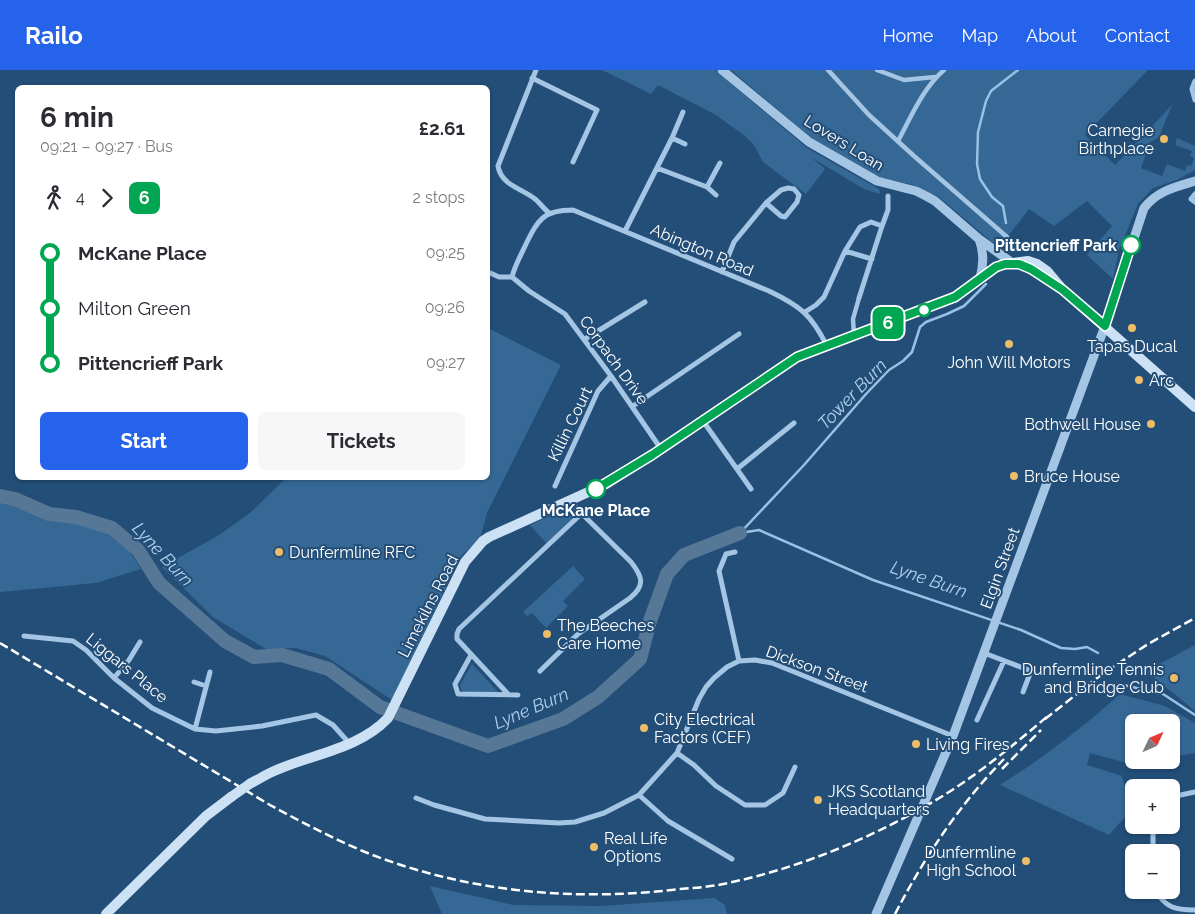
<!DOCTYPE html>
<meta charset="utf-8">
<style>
:root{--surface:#fff;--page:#f7f7f7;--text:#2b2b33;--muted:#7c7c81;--accent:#2563eb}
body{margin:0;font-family:Raleway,sans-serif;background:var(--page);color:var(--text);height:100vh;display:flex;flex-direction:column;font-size:19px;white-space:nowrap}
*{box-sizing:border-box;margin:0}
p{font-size:16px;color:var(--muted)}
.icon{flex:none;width:28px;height:28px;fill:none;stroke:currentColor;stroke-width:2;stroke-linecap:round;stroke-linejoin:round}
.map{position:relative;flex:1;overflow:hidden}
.side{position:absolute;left:15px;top:15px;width:475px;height:395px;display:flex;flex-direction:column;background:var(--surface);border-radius:8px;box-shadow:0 1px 4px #0004}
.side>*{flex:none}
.badge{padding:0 10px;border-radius:8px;font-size:18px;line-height:32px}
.needle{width:32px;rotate:46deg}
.fabs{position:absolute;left:1125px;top:644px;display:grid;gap:10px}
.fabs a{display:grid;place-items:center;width:55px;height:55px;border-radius:8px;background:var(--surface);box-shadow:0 1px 4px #0004;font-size:25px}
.map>.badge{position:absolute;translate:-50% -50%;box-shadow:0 0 0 2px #fff}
.legs{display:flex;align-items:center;gap:8px;height:55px;padding:0 25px;font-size:16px}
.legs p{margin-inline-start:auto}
.overview{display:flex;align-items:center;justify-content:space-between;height:85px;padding:0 25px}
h1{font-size:28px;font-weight:700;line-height:38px}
.primary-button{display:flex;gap:10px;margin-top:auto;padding:10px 25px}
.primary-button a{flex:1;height:58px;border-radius:8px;background:var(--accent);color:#fff;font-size:20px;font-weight:700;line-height:58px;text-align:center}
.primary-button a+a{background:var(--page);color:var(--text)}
ul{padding:0 25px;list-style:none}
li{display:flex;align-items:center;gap:18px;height:55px;font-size:19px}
li i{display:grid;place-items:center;width:8px;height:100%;margin:0 6px;background:currentColor}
li i::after{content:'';width:12px;height:12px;margin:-6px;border:4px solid;border-radius:50%;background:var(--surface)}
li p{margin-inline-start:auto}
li:first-child i{background:linear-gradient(#0000 50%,currentColor 0)}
li:last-child i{background:linear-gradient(currentColor 50%,#0000 0)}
header{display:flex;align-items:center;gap:30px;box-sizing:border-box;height:70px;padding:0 25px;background:var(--accent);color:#fff}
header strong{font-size:24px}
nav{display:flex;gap:28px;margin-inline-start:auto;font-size:18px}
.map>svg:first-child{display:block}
.green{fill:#366895}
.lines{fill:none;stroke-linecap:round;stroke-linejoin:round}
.stream{stroke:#98c1e5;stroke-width:2.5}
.river{stroke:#577796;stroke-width:14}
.pedestrian{stroke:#a4c6e4;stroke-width:4.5}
.minor{stroke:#a4c6e4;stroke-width:5}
.tertiary{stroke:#a4c6e4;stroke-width:9}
.secondary{stroke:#cde1f4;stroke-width:10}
.rail{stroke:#fff;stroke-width:2.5;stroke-dasharray:9 4;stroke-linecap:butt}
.secondary-bridge{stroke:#cde1f4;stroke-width:10}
.line-1-casing{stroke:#fff;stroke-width:11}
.line-1{stroke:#00a651;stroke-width:8}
.poi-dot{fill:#eebd68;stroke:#234e78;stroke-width:2}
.stop-1-dot{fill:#fff;stroke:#00a651;stroke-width:2.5}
.labels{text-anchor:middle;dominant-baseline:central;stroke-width:4;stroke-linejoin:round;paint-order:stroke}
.poi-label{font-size:16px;fill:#fff;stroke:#234e78;text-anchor:start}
.street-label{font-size:16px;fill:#fff;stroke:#234e78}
.stop-label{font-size:16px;font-weight:bold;fill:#fff;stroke:#234e78;text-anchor:end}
.water-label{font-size:18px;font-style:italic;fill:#afcfec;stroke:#234e78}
</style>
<header>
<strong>Railo</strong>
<nav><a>Home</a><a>Map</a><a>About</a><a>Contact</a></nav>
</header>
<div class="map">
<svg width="1195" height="844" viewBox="0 0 1195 844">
<rect width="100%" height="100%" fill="#234e78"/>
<!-- green -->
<path class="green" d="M602 0H715L807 78 879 119 880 124 864 119 812 88 825 99 806 124 763 92 754 75 745 66 716 45 658 15 651 24Z
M731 0H1148L1085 65 1115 95 1172 35 1159 67 1150 72 1141 98 1162 106 1167 94 1185 101 1187 95 1191 96 1194 88 1190 86 1192 81 1175 75 1177 68 1195 76V100L1177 110 1153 118 1138 134 1119 180 1113 209 1087 185 1112 156 1087 131 1054 156 1029 139 999 178 939 127 910 114 882 109 813 70Z
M488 258 561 295 487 443 480 469 461 486 392 630 325 586 296 578 266 579 213 547 162 497 219 465 250 443 286 408H488Z
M0 428 48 446 82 451 107 463 128 479 141 499 96 513 0 522Z
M567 438 574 447 547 474 530 455Z
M573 496 585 509 563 531 568 536 546 558 532 543 527 546 523 542Z
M1195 575V641L1146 601Z
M472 594 498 622H462L460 615Z
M1120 624 1165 636 1195 653V683L1171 687V652H1134V690H1148L1127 693 1090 683 1087 695 1122 706 1131 740 1109 765 1000 715C1043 688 1082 658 1120 624Z
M430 816 513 835 601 836 714 828 725 835 727 844H442Z"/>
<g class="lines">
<!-- stream -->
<path class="stream" d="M1006 153 1003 136 992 127 980 109 977 94 978 62 986 31 991 21 1018 0
M741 462 804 395 866 324 889 300 903 291 912 282 920 257 926 252 947 244 964 236 986 214
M740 463 759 460 873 510 1021 560 1061 578 1075 579 1087 577 1098 583
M1119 614 1163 624 1195 645"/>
<!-- river -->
<path class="river" d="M0 426 15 429 49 444 76 447 112 458 138 480 159 513 225 571 254 587 282 585 329 599 380 637 488 676 563 649 598 627 640 589 650 551 667 504 684 485 740 463"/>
<!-- pedestrian -->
<path class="pedestrian" d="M828 0 869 45 914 86 1007 167
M877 0 904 10 935 7
M898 71C911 47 923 18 944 0
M854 266 853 249 859 228"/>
<!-- minor -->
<path class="minor" d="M536 0 498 96C501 115 521 118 535 129 540 133 544 139 549 143
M532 8 597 40 573 92
M1195 11 1192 19 1195 30
M672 68 685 74
M657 98 707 117 716 125
M707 117 720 93
M1195 124 1191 129 1195 132
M625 161 672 68 683 42
M845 181 872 189
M488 202 499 207H512
M722 202 734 172 766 133 781 120 788 118 794 119 799 125 797 132 785 147 781 146 766 133
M859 228 882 156
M805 242 816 235 824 227 845 181 860 157 871 152 882 156 888 140V126
M585 269 645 232
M633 336 739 264
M703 351 751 419
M661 379 611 306 565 244 529 221 512 207C515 195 521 185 526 174 538 150 543 140 573 140L769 221C800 236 811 244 827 276
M737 399 794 353
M555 416 598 321 611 306
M735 482 726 484 719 501 739 591
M24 566 73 571 86 580 114 608 152 638 195 659 216 661 262 656 316 645 333 655 349 673
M984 583 1031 601 1023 622
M471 585 455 614 458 624 518 625
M540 601 578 564 630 528C646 515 642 506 631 492L570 432
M114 608 129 590 140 572
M194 612 206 616
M508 624 457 569V564L459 559 581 444
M977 650 1004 591
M195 659 210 602
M677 683 694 695 716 716 745 735H765L783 723 795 697
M639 725 668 751 732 789
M1171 727 1195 722
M416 728 434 735 485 749 559 753 575 752 604 743 639 725 677 683 699 629 706 617 714 608 727 597 739 591 755 590 772 593 953 666
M1153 755V782
M1155 820C1166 838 1175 840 1195 840"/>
<!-- tertiary -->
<path class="tertiary" d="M722 0 809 72 877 111 916 121 926 126 935 131 979 169 1011 192
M979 169C984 182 984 194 980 208
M876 844 953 666 1105 256 1144 138C1157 121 1175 117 1195 111"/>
<!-- secondary -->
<path class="secondary" d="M1020 194 1036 202 1063 220 1195 337
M251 713C258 710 265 705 272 702 310 684 358 680 388 648L465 492 483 471 489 467 606 414 652 385 797 287 955 227 996 197 1005 194 1028 191 1037 194 1047 201 1063 220
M106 844 206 746 231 727"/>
<!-- rail -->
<path class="rail" d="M0 573 270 735C301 752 332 768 365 782 465 822 574 832 680 819 693 818 706 817 718 815 796 800 873 768 941 727 980 703 1015 674 1049 645
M1045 649 1101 605 1148 574 1195 548
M1002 699 1041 660
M895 844C924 788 959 735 1004 689"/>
<!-- secondary-bridge -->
<path class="secondary-bridge" d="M231 727 251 713"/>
</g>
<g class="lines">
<!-- line-1 casing -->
<g class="line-1-casing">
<path id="line-1" d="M596 419 652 385 797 287 955 227 996 197 1005 194H1019L1031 199 1063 220 1105 256 1131 175"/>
</g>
<!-- line-1 -->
<use href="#line-1" class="line-1"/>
</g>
<!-- markers -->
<g class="poi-dot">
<circle cx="1164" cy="69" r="5"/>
<circle cx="1132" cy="258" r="5"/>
<circle cx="1009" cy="274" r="5"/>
<circle cx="1139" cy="310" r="5"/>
<circle cx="1151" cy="354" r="5"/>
<circle cx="1014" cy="406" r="5"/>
<circle cx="279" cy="482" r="5"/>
<circle cx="547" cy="564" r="5"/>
<circle cx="1174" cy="608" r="5"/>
<circle cx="644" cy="658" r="5"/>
<circle cx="916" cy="674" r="5"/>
<circle cx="818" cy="730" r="5"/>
<circle cx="594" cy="777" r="5"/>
<circle cx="1026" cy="791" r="5"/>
</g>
<g class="stop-1-dot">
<circle cx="1131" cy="175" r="9"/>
<circle cx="924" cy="240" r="6"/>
<circle cx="596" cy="419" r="9"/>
</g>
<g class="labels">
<!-- poi labels -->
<g class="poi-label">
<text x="1154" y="60" text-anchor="end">Carnegie<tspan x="1154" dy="18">Birthplace</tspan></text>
<text x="1132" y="276" text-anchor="middle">Tapas Ducal</text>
<text x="1009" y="292" text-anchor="middle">John Will Motors</text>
<text x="1149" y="310">Arc</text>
<text x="1141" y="354" text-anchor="end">Bothwell House</text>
<text x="1024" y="406">Bruce House</text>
<text x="289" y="482">Dunfermline RFC</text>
<text x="557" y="555">The Beeches<tspan x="557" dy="18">Care Home</tspan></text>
<text x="1164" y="599" text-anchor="end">Dunfermline Tennis<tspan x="1164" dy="18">and Bridge Club</tspan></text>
<text x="654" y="649">City Electrical<tspan x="654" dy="18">Factors (CEF)</tspan></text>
<text x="926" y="674">Living Fires</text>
<text x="828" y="721">JKS Scotland<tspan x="828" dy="18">Headquarters</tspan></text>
<text x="604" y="768">Real Life<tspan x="604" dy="18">Options</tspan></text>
<text x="1016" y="782" text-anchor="end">Dunfermline<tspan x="1016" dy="18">High School</tspan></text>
</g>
<!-- street labels -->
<g class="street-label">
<text transform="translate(844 73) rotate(32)">Lovers Loan</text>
<text transform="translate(702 180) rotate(23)">Abington Road</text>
<text transform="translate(614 290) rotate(54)">Corpach Drive</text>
<text transform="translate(570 354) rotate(-64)">Killin Court</text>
<text transform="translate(1000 498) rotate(-70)">Elgin Street</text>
<text transform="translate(428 536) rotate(-63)">Limekilns Road</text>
<text transform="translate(127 598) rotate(39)">Liggars Place</text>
<text transform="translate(817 599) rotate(20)">Dickson Street</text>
</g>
<!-- stop labels -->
<g class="stop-label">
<text x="1117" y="175">Pittencrieff Park</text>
<text x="596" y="440" text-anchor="middle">McKane Place</text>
</g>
<!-- water labels -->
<g class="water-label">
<text transform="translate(852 324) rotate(-46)">Tower Burn</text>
<text transform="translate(163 484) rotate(47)">Lyne Burn</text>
<text transform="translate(929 509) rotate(19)">Lyne Burn</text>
<text transform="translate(531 638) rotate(-23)">Lyne Burn</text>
</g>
</g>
</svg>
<div class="fabs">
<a><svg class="needle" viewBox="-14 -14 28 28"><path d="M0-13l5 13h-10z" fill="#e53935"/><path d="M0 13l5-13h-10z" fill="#7c7c81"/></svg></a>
<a>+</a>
<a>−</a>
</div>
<b class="badge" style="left:888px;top:253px;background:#00a651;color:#fff">6</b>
<section class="side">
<div class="overview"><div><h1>6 min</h1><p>09:21 – 09:27 · Bus</p></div><b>£2.61</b></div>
<div class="legs"><svg class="icon" aria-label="walk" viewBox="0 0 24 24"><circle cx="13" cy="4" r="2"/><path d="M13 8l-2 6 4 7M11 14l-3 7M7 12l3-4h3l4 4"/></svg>4<svg class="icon" aria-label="forward" viewBox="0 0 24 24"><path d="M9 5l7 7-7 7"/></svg><b class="badge" style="background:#00a651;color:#fff">6</b><p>2 stops</p></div>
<ul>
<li><i style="color:#00a651"></i><b>McKane Place</b><p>09:25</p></li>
<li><i style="color:#00a651"></i><span>Milton Green</span><p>09:26</p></li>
<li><i style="color:#00a651"></i><b>Pittencrieff Park</b><p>09:27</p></li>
</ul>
<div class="primary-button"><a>Start</a><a>Tickets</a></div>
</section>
</div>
